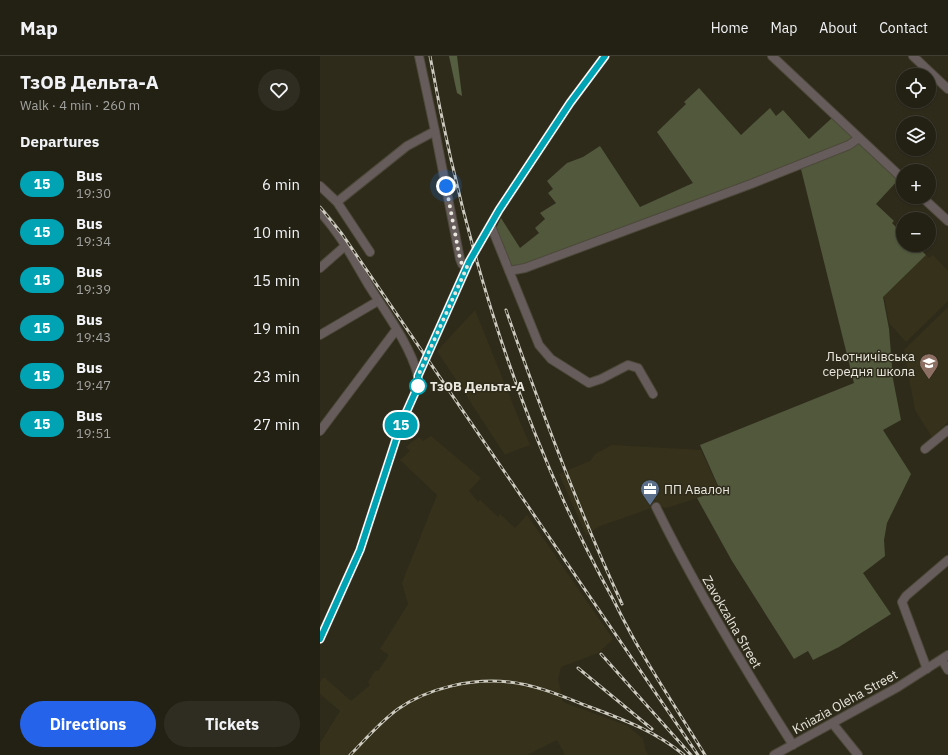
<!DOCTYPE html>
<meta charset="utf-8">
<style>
:root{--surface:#232014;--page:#2f2d22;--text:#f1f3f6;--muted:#a3a3a0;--line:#403e34;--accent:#2563eb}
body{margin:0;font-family:"IBM Plex Sans",sans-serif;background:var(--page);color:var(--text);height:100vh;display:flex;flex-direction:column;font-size:15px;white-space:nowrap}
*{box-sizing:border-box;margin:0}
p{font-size:13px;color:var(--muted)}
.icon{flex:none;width:22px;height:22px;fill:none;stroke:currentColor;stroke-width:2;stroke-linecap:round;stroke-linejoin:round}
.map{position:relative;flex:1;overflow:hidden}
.side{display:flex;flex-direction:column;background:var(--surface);width:320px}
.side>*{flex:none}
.badge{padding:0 8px;border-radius:13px;font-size:14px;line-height:26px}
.controls{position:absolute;left:576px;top:12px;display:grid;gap:8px}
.controls a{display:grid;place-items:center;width:40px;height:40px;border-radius:50%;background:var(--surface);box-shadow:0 1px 3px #0004,0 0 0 1px var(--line);font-size:20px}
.you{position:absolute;width:20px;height:20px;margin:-10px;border:3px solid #fff;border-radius:50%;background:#1a73e8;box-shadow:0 0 0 6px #1a73e833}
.map>.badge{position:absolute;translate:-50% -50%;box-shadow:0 0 0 2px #fff}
h2{padding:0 20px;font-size:15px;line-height:36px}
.round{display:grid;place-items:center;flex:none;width:42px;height:42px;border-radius:21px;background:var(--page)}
.summary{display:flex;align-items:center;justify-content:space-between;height:68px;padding:0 20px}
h1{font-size:19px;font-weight:800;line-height:30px}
.cta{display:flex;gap:8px;margin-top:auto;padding:8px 20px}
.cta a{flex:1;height:46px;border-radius:24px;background:var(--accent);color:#fff;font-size:16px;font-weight:800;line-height:46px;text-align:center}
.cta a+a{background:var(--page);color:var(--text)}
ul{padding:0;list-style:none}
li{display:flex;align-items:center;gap:12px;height:48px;padding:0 20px}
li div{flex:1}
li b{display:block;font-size:15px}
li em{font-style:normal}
li .badge{min-width:44px;font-weight:700;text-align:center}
header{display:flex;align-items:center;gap:24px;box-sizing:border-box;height:56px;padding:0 20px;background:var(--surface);border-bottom:1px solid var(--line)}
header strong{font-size:19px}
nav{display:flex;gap:22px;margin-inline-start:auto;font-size:14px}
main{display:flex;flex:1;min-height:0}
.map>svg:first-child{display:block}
.built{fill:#36311a}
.green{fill:#51583c}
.forest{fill:#565e41}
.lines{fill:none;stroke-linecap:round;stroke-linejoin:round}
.minor-casing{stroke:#4d493a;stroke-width:10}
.minor{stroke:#665c5c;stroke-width:8}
.rail-casing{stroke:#cdcabf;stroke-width:3}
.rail{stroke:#2f2b1b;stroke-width:1.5;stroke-dasharray:4.5;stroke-linecap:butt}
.line-casing{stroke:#fff;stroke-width:9}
.line{stroke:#00a3b4;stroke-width:6}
.walk{stroke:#eae8de;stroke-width:4;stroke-dasharray:0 7.2}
.stop-dot{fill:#fff;stroke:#00a3b4;stroke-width:2}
.labels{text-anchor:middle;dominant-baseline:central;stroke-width:3;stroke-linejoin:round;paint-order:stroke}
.poi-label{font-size:13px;fill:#eae8de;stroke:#2f2b1b;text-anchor:end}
.stop-label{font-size:13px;font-weight:bold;fill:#eae8de;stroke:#2f2b1b;text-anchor:start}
.street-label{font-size:13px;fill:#eae8de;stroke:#2f2b1b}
</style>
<header>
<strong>Map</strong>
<nav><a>Home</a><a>Map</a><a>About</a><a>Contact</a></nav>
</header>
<main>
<section class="side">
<div class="summary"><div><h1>ТзОВ Дельта-А</h1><p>Walk · 4 min · 260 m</p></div><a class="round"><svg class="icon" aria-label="heart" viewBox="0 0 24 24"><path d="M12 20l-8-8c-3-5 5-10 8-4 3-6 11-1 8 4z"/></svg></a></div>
<h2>Departures</h2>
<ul>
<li><span class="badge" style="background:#00a3b4;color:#fff">15</span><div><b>Bus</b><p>19:30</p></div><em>6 min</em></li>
<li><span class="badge" style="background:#00a3b4;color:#fff">15</span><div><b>Bus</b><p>19:34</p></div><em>10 min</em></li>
<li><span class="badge" style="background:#00a3b4;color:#fff">15</span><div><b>Bus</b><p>19:39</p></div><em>15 min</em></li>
<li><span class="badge" style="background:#00a3b4;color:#fff">15</span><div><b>Bus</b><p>19:43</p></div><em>19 min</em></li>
<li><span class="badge" style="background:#00a3b4;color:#fff">15</span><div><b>Bus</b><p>19:47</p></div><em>23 min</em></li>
<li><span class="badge" style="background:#00a3b4;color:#fff">15</span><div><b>Bus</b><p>19:51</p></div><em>27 min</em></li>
</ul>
<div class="cta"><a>Directions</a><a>Tickets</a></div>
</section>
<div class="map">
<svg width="628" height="699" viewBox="0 0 628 699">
<rect width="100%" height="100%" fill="#2f2b1b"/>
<!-- built -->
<path class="built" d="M606 199 609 202 613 199 628 215V245L586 286 569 267 564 240Z
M628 251V366L612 381 595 354 584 294Z
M155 254 198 361 210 389 191 396 185 399 117 295Z
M111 380 161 422 149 435 158 446 160 444 178 461 180 458 195 472 207 459 293 583 278 597 241 611 238 623 243 646 308 670 323 683 325 692 328 699H245L237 684 207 699H0V687L20 655 0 638V626L4 621 31 645 50 629 48 626 55 615H58L69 599 60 593 88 548 82 527 117 439 80 404 90 395 86 391 93 385 99 381 103 385Z
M292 389 381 394 400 435 346 452 337 450 280 470 266 479 239 418 270 405 275 398Z"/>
<!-- green -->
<path class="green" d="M379 32 421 79 450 52 456 60 463 54 489 83 513 61 579 123 556 148 574 165 572 167 582 177H583V189H596L606 199 563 241 569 273 573 323 581 364 563 374 591 418 567 467 564 484 565 500 543 517 571 558 519 591 493 604 488 595 474 603 412 505 377 442 400 434 380 389 534 327 480 109 193 214 175 174 181 162 200 192 219 177 215 172 225 163 220 157 236 147 228 137 233 133 227 125 247 107 263 101 280 90 320 151 373 127 337 76 366 48 364 46Z"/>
<!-- forest -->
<path class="forest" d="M129 0H137L142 40 137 37Z"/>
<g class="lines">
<!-- minor casing -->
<g class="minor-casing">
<path id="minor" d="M99 0 115 75 140 203 142 208 147 211
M452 0 583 123
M593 0 628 33
M0 130 17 146 50 196
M602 141 628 165
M17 146 87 90 115 75
M0 156C21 178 35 207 51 233 67 258 91 291 98 320
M171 170 219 289 231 303 269 327 281 323 308 309 318 312 333 338
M0 212 25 190
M189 215 205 212 431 128 529 89 539 82
M0 279 58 245
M0 375 76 274
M605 393 628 374
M336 451C376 533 424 612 473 689
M0 583 40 494 81 368 98 330V320L149 206 179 154 250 47 285 0
M622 604 628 614
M607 613 582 546 586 540 628 504
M513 668 538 699
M454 699 578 631 628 599"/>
</g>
<!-- minor -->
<use href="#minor" class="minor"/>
<!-- rail casing -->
<g class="rail-casing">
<path id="rail" d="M110 0C138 156 180 306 246 450 261 483 277 514 294 545 302 561 310 577 319 592 340 628 363 663 385 699
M0 151 22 178 378 699
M186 254C221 354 258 453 302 548
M281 598 371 699
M258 612 332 673
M30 699C45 684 60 666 78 653 108 632 152 622 189 626 217 629 244 641 270 651 304 664 335 675 364 699"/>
</g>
<!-- rail -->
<use href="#rail" class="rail"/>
</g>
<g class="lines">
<!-- line casing -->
<g class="line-casing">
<path id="line" d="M0 583 40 494 81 368 98 330V320L149 206 179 154 250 47 285 0"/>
</g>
<!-- line -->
<use href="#line" class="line"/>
<!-- walk -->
<path class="walk" d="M98 330V320L147 211 142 208 140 203 126 130"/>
</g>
<!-- icons -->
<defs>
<g id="school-pin" transform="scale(1)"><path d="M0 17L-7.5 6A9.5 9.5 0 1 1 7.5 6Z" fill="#8d6e63" stroke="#2f2b1b"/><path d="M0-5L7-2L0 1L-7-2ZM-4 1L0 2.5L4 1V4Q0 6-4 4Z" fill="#fff"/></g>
<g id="office-pin" transform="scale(1)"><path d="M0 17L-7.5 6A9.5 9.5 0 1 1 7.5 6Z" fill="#5c6f8a" stroke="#2f2b1b"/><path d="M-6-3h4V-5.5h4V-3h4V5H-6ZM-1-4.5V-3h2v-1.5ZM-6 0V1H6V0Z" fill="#fff"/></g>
</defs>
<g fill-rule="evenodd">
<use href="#school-pin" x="609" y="307"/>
<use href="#office-pin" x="330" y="433"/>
</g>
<!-- markers -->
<circle class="stop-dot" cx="98" cy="330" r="8"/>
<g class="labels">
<!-- poi labels -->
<g class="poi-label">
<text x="595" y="300">Льотничівська<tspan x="595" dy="15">середня школа</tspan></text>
<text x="344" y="433" text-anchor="start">ПП Авалон</text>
</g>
<!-- stop labels -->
<g class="stop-label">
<text x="110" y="330">ТзОВ Дельта-А</text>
</g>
<!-- street labels -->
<g class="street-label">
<text transform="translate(412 566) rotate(60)">Zavokzalna Street</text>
<text transform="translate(525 646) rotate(-29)">Kniazia Oleha Street</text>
</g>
</g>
</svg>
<div class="controls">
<a><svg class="icon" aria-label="locate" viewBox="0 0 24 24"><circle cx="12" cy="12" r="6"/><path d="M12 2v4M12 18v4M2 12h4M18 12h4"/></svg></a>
<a><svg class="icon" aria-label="layers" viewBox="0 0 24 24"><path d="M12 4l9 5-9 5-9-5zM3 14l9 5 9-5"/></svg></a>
<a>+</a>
<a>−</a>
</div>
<div class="you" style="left:126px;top:130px"></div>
<b class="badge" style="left:81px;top:369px;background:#00a3b4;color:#fff">15</b>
</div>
</main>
